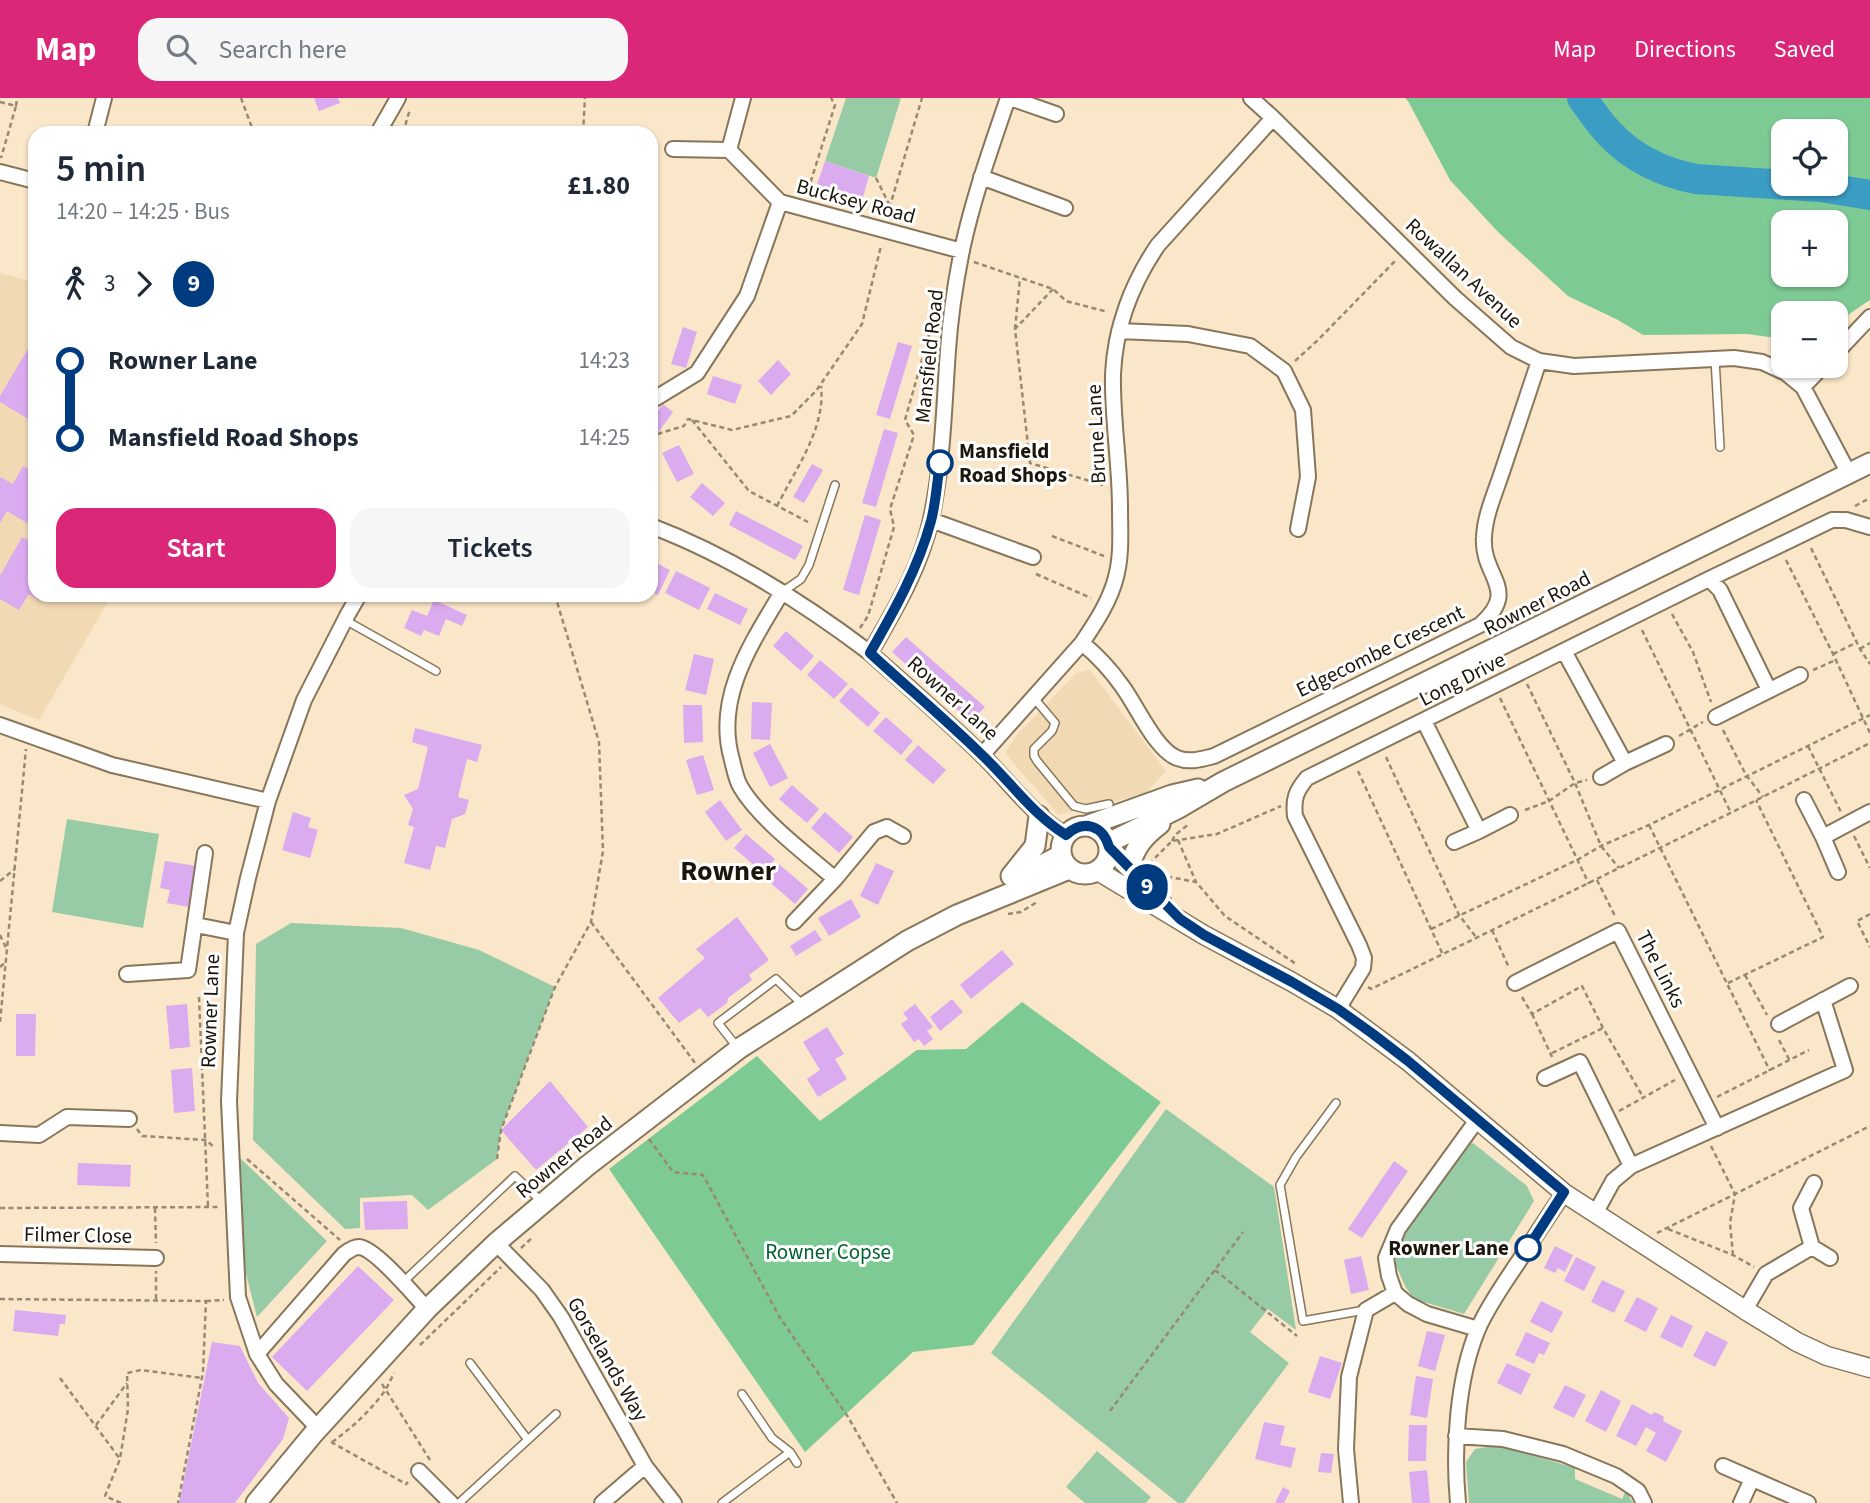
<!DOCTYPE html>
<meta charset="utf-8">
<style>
:root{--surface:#fff;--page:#f6f6f7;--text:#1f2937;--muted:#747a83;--accent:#db2777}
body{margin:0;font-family:"Source Sans 3",sans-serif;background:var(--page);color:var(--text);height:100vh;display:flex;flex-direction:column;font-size:26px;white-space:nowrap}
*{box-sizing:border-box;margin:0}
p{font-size:23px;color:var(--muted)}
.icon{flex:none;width:38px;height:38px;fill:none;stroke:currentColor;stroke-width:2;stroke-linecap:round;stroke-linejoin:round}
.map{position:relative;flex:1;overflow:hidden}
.drawer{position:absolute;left:28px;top:28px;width:630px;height:476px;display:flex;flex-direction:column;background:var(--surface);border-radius:21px;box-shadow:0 2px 5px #0004}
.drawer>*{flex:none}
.badge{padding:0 14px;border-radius:23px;font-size:24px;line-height:46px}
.tools{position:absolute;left:1771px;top:21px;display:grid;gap:14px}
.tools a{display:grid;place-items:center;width:77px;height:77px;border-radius:14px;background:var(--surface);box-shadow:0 2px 5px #0004;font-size:35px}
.map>.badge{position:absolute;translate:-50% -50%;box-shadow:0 0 0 4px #fff}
.legs{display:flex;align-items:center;gap:10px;height:77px;padding:0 28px;font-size:23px}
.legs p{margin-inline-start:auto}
.summary{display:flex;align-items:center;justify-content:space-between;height:119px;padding:0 28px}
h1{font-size:38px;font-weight:600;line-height:52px}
.action{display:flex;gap:14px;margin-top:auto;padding:14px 28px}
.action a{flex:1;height:80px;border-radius:21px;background:var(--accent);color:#fff;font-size:28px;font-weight:600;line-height:80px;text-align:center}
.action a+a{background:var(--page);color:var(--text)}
ul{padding:0 28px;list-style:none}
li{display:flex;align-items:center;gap:24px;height:77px;font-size:26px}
li i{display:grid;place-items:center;width:10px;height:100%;margin:0 9px;background:currentColor}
li i::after{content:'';width:18px;height:18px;margin:-9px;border:5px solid;border-radius:50%;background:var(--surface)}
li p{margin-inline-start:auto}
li:first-child i{background:linear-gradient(#0000 50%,currentColor 0)}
li:last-child i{background:linear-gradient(currentColor 50%,#0000 0)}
header{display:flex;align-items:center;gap:42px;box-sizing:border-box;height:98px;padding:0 35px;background:var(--accent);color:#fff}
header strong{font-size:33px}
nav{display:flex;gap:38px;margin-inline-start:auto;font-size:24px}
.search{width:490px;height:63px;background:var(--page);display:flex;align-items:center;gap:18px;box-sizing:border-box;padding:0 24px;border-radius:21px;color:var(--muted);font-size:26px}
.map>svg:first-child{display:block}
.built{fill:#f1d9b4}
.green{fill:#96cba5}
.forest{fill:#7eca95;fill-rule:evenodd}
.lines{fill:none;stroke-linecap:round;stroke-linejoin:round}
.river{stroke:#3b9cc4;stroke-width:30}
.building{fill:#dbabf0}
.service-casing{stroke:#87765a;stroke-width:10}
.minor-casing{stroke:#87765a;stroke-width:18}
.tertiary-casing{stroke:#87765a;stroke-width:21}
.secondary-casing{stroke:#87765a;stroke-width:23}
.path{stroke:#978974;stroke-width:2.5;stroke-dasharray:5 3.5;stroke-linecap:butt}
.service{stroke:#fff;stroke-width:7}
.minor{stroke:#fff;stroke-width:14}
.tertiary{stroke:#fff;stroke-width:18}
.secondary{stroke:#fff;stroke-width:19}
.line-1-casing{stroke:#fff;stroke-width:16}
.line-1{stroke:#003b80;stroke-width:10}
.stop-1-dot{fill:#fff;stroke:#003b80;stroke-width:3.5}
.labels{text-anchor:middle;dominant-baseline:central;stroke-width:6;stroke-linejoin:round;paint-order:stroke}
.street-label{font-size:21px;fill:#1b150a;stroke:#fff}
.stop-label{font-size:21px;font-weight:bold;fill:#1b150a;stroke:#fff;text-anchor:start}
.park-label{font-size:21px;fill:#016031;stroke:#fff}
.district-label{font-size:28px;font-weight:bold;fill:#1b150a;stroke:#fff}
</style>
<header>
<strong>Map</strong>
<div class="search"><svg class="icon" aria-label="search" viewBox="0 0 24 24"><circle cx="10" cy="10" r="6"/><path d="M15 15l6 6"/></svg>Search here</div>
<nav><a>Map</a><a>Directions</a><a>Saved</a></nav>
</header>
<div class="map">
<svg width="1870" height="1405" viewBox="0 0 1870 1405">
<rect width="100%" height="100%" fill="#fae6c8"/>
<!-- built -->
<path class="built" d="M0 175 35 185V497H112L39 622 0 606Z
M1090 572 1166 673 1145 696 1059 717 1005 655 1016 638 1076 575Z"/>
<!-- green -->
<path class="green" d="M846 0H901L876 80 825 63Z
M67 721 159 736 143 830 52 814Z
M291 825 401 830 479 852 555 889 501 1032 497 1061 428 1112 412 1097 360 1100V1130L345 1131 253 1042 256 846Z
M1166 1011 1274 1089 1296 1232 1268 1211 1250 1234 1289 1265 1184 1405H1178L991 1255Z
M1473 1045 1527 1088 1534 1103 1464 1216 1414 1201 1405 1188 1395 1165 1398 1147 1450 1071 1460 1050Z
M239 1059 327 1143 257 1219 245 1172Z
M1498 1347 1575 1370V1381L1622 1401 1626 1393 1633 1405H1469L1466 1364 1475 1351Z
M1097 1353 1151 1399 1146 1405H1085L1066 1389Z"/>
<!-- forest -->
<path class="forest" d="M1405 0H1870V202L1836 225V215H1783V241L1747 236 1643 237 1618 222 1568 198 1499 135 1450 82 1408 3ZM1783 33H1836V86H1783ZM1783 124H1836V177H1783Z
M1022 904 1161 1004 973 1247 913 1254 805 1354 609 1071 757 958 820 1023 917 952 966 951Z"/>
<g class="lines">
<!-- river -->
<path class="river" d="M1582 0C1591 12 1599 25 1609 35 1632 60 1664 75 1696 81L1820 89 1870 97"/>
</g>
<!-- building -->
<path class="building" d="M314 0H338L340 5 319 13Z
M825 63 869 78 859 113 813 98Z
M683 229 697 234 686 270 671 266Z
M35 239V325L0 304V298Z
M898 244 912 248 890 321 876 317Z
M778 262 791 276 771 297 758 283Z
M713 278 742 287 735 306 707 296Z
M663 306 673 314 658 335 651 330V323Z
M884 331 898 335 876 409 862 405Z
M679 347 694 376 677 384 662 355Z
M812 366 823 372 804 405 793 399Z
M23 368 35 374V430L7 413 0 425V379L13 386Z
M702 385 725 405 713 418 690 399Z
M736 413 803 448 795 462 729 427Z
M865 417 881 422 859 497 843 492Z
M35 433V497H44L40 503 29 496 19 512 0 501V478L22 439 29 443Z
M652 463 670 472 658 497 651 494Z
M676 473 710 490 699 512 665 495Z
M715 495 748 511 740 527 707 511Z
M434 502 467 517 462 528 446 521 439 538 424 532 421 538 404 530 412 512 427 518Z
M786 533 814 558 801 573 773 548Z
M906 539 985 609 971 624 892 554Z
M694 556 714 561 706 597 685 592Z
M820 562 848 586 834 601 807 577Z
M851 589 880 615 868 629 839 603Z
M752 604 772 605 770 642 751 641Z
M683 607H702L703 644 684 645Z
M886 619 913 643 901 657 873 633Z
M415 630 482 647 477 664 467 661 458 699 469 702 465 716 452 721 445 750 436 748 430 772 404 765 414 729 408 727 413 711 404 697 418 691 428 649 412 644Z
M770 646 788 680 770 689 753 655Z
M918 647 946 672 933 686 905 662Z
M703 657 714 692 697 697 686 662Z
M792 687 819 711 807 725 779 701Z
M720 702 742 732 726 743 705 714Z
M293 714 311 720 308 729 318 732 310 760 282 752Z
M825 714 853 739 839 755 811 730Z
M746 736 775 761 763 775 734 750Z
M165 763 196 768 189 809 167 805 170 792 160 790Z
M876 765 894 773 878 807 860 798Z
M779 766 808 791 795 806 766 781Z
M851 801 861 819 829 838 818 820Z
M737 819 769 862 749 877 752 882 728 900 727 905 708 919 700 910 679 925 658 900 705 860 696 851Z
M815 832 822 842 796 858 790 848Z
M1002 852 1014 866 971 901 960 887Z
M952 901 963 914 940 933 930 919Z
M187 906 190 949 170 951 166 908Z
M915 906 933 929 927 933 933 941 924 948 919 941 914 944 901 926 908 921 903 915Z
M16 916H36L35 958H16Z
M827 929 844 956 835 961 847 981 818 999 807 981 820 972 803 944Z
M192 970 195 1013 174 1015 171 972Z
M550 983 588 1029 536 1072 501 1032Z
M1394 1063 1408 1073 1362 1140 1348 1131Z
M78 1065 131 1067 130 1089 77 1087Z
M407 1103 408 1131 365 1132 363 1104Z
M1555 1148 1573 1157 1565 1174 1558 1170 1555 1175 1544 1170Z
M1361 1158 1369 1192 1351 1196 1344 1162Z
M1576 1159 1596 1169 1584 1193 1564 1183Z
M358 1168 394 1202 307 1293 272 1259Z
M1602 1182 1625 1193 1614 1215 1591 1204Z
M1637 1199 1658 1210 1646 1234 1624 1223Z
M1541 1203 1563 1214 1552 1235 1530 1224Z
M15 1212 66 1217 65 1226H60L58 1238 13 1233Z
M1671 1217 1693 1228 1682 1250 1660 1239Z
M1427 1233 1445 1237 1435 1273 1418 1268Z
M1706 1233 1728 1244 1715 1269 1693 1258Z
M1526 1234 1550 1245 1544 1257 1539 1255 1534 1266 1515 1257Z
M212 1244 240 1248 258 1285 289 1320 283 1341 235 1405H179Z
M1320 1258 1342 1265 1330 1301 1308 1294Z
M1507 1265 1531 1276 1521 1297 1497 1285Z
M1416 1278 1433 1281 1427 1320 1410 1317Z
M1565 1287 1586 1297 1574 1320 1553 1310Z
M1601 1292 1621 1303 1606 1334 1585 1323Z
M1632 1306 1652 1317 1654 1314 1659 1316 1664 1319 1663 1323 1682 1333 1666 1364 1646 1353 1656 1335 1646 1329 1636 1348 1616 1338Z
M1264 1324 1285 1328 1280 1347 1296 1350 1291 1370 1255 1361Z
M1409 1327H1427L1426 1363H1408Z
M1321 1355 1334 1356 1331 1375 1318 1374Z
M1427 1372 1430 1405H1412L1409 1374Z
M1283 1389 1290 1393 1284 1405H1275Z"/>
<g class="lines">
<!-- service casing -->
<g class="service-casing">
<path id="service" d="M1715 261 1720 349
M782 494 801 481 809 467 835 387
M345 522 436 573
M1034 600 1055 625 1052 633 1034 651V658L1037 663 1074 708 1086 711 1109 706
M737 949 718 925 776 881 804 908
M1336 1005 1296 1059 1280 1087 1303 1223 1365 1212
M402 1185 515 1078 542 1104
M470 1265 528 1342
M742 1296 772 1340 790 1354 797 1365
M459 1405 556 1316
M722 1405 790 1354"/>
</g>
<!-- minor casing -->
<g class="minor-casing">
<path id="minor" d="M743 0 729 52 780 104 962 153
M1010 0 1056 16
M1251 0 1273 20 1455 200 1511 249 1539 263 1574 268 1734 260 1762 264 1786 275 1803 289 1848 374
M95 35 104 0
M378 35 398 0
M673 51 729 52
M0 74 35 83
M981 79 1065 110
M1119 233 1188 236 1250 248 1284 273 1303 312 1308 379 1298 431
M1836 255 1870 219
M1803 289 1823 268
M651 303 697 275 747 198 780 104
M931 422 1033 459
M651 428C728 457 804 505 870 555 907 588 945 621 981 656 1009 683 1032 717 1066 737
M1709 481 1720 492 1769 592
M782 494C751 546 714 600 732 662 734 670 736 681 740 688 759 721 805 755 835 781
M1082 545C1098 558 1110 571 1122 588 1137 608 1155 651 1177 660 1190 665 1202 661 1214 658L1480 527C1521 491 1481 479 1484 439 1485 416 1496 393 1503 371 1515 335 1527 299 1539 263
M1564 553 1625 665
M870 555C894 513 921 469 931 421 943 366 944 308 948 252 950 221 956 182 962 152 973 100 991 50 1008 0
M1716 619 1800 577
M1424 623 1479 733
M0 627 112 667 268 703
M982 657 1082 545C1096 524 1110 503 1116 479 1122 456 1120 433 1120 410 1120 365 1112 321 1113 276 1115 230 1132 185 1158 147L1273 20
M1601 679 1625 665 1666 646
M1804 702 1823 739 1838 774
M1823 739 1870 714
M1454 744 1479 733 1510 717
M794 824 835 781 874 734 887 729 903 738
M196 827 236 835
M127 876 188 872 205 755
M1515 885 1618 833 1717 1030
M1338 911 1363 870 1364 860 1359 847 1295 718C1293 701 1296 693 1307 680L1709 481 1832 422H1846L1870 429
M1779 926 1850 888
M1545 980 1580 964 1631 1068
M1477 1022 1398 1131 1386 1160 1389 1178 1395 1195 1408 1206 1427 1216 1478 1231
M0 1035 39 1037 67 1019 129 1021
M1814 1085 1801 1110 1812 1149 1830 1160
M1595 1116 1613 1083 1631 1068 1845 972 1823 902
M496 1145 542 1192 561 1219 645 1368 674 1405
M0 1156 156 1160
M1745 1212 1766 1176 1812 1149
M257 1256 344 1156C348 1153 354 1149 359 1149 375 1150 415 1198 427 1211
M318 1330 276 1286 257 1256 238 1199 229 1003 236 835 248 780 268 703 304 602 348 516 359 497
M1456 1338 1503 1341 1563 1356 1616 1378 1638 1393 1644 1405
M1723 1368 1808 1405
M419 1373 451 1405
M602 1405 645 1368
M1351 1405 1346 1351 1349 1279 1366 1212 1395 1195
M1458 1405C1453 1351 1457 1281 1478 1231 1488 1208 1503 1187 1517 1166 1533 1142 1548 1118 1564 1095
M1741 1405 1752 1381"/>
</g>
<!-- tertiary casing -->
<g class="tertiary-casing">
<path id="tertiary" d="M1109 749 1162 804
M1098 773 1204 837 1292 884 1338 911 1408 963 1564 1095 1745 1212 1797 1244 1827 1258 1870 1270"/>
</g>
<!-- secondary casing -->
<g class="secondary-casing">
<path id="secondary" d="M1061 752a24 24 0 1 1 48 0a24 24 0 1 1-48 0Z
M1086 728 1172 697 1198 691
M1108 745 1177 711 1223 684 1870 365
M1129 769C1136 748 1143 739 1160 726
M1011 778 1035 748 1039 718
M1018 780 1061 757
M256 1405 314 1335 427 1211 496 1145 587 1068 740 950 907 843 957 817 1069 771"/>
</g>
<!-- path -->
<path class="path" d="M241 0 254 35
M0 4 16 8 1 60
M16 8 17 0
M403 35 410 11
M583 35 585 0
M876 80 890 108
M808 92 835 7 831 0
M887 118 922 0
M974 164 1053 191 1066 203 1108 214
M1053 191 1015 231 1030 365 1103 387
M1015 231 1020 180
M1295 263 1318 242 1397 161
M692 322 749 393 808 424
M651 350 654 337 684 328 688 321 732 332 791 318 816 293 862 226 881 148
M777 408C795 372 826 330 821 288
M1855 408 1870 400
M1052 438 1104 458
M1811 450 1860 551 1870 566
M1786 462 1833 556 1870 635
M1036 476 1091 500
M1672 516 1693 554 1711 604
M860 530 868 518 894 429 890 411 914 337 905 322 936 212
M1642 532 1731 715
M1860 551 1870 545
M1833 556 1858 544
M1813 572 1836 562
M1527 586 1575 685 1601 748 1619 770
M1500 600 1589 786
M1723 632 1746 677 1763 699
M1679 638 1703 624
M1808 648 1841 714
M1386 659 1459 817 1476 839
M1358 673 1443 857
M1525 712 1549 703 1575 685 1587 682
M1649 727 1770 973
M1854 738 1870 770
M1178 742 1196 784
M1172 743 1175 737 1189 726
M1149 766 1172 743 1217 736 1281 708
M1159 777 1196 784 1225 818 1296 866
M1597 782 1616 820
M0 783 15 771
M1008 816 1021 814 1037 804
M1870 816 1857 823 1870 849
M591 824 695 965
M1431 831 1577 762 1601 748 1649 727 1870 617
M1492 832 1509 870
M0 837 6 850
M0 869 6 864
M1745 877 1767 917
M1728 885 1823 839 1756 702
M1368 889 1371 891C1538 810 1704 729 1870 645
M199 899 208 1109
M1522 899 1532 916 1582 888 1603 930 1643 999
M1532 916 1553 961
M0 924 26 651
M1779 942 1790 963
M1552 955 1603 930
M1717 999 1809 952
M1619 1013 1675 982
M137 1031 142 1038 206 1042 215 1050
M649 1041 673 1074 703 1077 779 1218 848 1319 897 1405
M247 1061 340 1142
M497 1061 501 1032 555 889 591 824 603 753 599 644 555 497
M0 1110 221 1109
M155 1110 156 1145
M1668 1131 1733 1157 1754 1169
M1657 1135 1735 1096 1711 1048
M521 1150 532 1140
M1733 1157 1730 1125 1735 1096 1870 1028
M1215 1172 1297 1238
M0 1201 206 1203 203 1274 178 1405
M156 1201V1173
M206 1203 224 1202
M420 1247 501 1169
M60 1280 120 1361
M382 1286 430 1362
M1110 1313 1243 1134
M96 1327 127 1285
M331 1344 406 1386 408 1384
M332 1344C351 1331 370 1313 384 1294 388 1288 391 1281 394 1275
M121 1405 105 1398 120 1361 128 1311 127 1275 141 1272 202 1280"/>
<!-- service -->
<use href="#service" class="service"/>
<!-- minor -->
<use href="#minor" class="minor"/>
<!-- tertiary -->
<use href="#tertiary" class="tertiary"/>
<!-- secondary -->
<use href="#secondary" class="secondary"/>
</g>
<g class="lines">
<!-- line-1 casing -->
<g class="line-1-casing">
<path id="line-1" d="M940 365C937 384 936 404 931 423 918 471 894 513 870 555 907 589 945 621 981 656 1010 683 1032 716 1066 737 1083 721 1103 727 1109 749L1180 821 1204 837 1292 884 1338 911 1373 936 1408 963 1564 1094 1528 1150"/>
</g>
<!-- line-1 -->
<use href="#line-1" class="line-1"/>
</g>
<!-- markers -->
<g class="stop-1-dot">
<circle cx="940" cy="365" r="12"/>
<circle cx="1528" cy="1150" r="12"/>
</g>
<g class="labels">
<!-- street labels -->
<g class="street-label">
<text transform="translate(856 103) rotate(15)">Bucksey Road</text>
<text transform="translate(1464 175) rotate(43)">Rowallan Avenue</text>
<text transform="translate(929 258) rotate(-84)">Mansfield Road</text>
<text transform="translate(1096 336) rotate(-93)">Brune Lane</text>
<text transform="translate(1537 505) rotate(-27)">Rowner Road</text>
<text transform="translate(1380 553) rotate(-26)">Edgecombe Crescent</text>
<text transform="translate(1462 581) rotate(-27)">Long Drive</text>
<text transform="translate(953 600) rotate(42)">Rowner Lane</text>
<text transform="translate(1661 871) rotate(63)">The Links</text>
<text transform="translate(210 913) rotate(-88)">Rowner Lane</text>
<text transform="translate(564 1059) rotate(-39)">Rowner Road</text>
<text transform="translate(78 1137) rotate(1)">Filmer Close</text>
<text transform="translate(608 1261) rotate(60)">Gorselands Way</text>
</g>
<!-- stop labels -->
<g class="stop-label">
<text x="959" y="353">Mansfield<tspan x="959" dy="24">Road Shops</tspan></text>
<text x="1509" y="1150" text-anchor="end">Rowner Lane</text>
</g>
<!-- park labels -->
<g class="park-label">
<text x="828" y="1154">Rowner Copse</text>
</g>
<!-- district labels -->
<g class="district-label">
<text x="728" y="773">Rowner</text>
</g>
</g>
</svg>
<div class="tools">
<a><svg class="icon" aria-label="locate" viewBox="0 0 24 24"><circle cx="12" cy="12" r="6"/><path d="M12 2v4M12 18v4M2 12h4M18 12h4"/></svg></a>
<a>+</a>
<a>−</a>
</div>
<b class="badge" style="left:1147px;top:789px;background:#003b80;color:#fff">9</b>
<section class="drawer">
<div class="summary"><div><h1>5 min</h1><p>14:20 – 14:25 · Bus</p></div><b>£1.80</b></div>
<div class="legs"><svg class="icon" aria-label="walk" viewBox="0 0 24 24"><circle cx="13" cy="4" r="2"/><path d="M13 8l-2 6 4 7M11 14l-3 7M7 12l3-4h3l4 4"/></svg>3<svg class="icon" aria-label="forward" viewBox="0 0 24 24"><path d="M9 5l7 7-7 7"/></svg><b class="badge" style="background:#003b80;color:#fff">9</b></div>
<ul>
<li><i style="color:#003b80"></i><b>Rowner Lane</b><p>14:23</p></li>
<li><i style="color:#003b80"></i><b>Mansfield Road Shops</b><p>14:25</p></li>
</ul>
<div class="action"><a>Start</a><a>Tickets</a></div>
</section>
</div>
